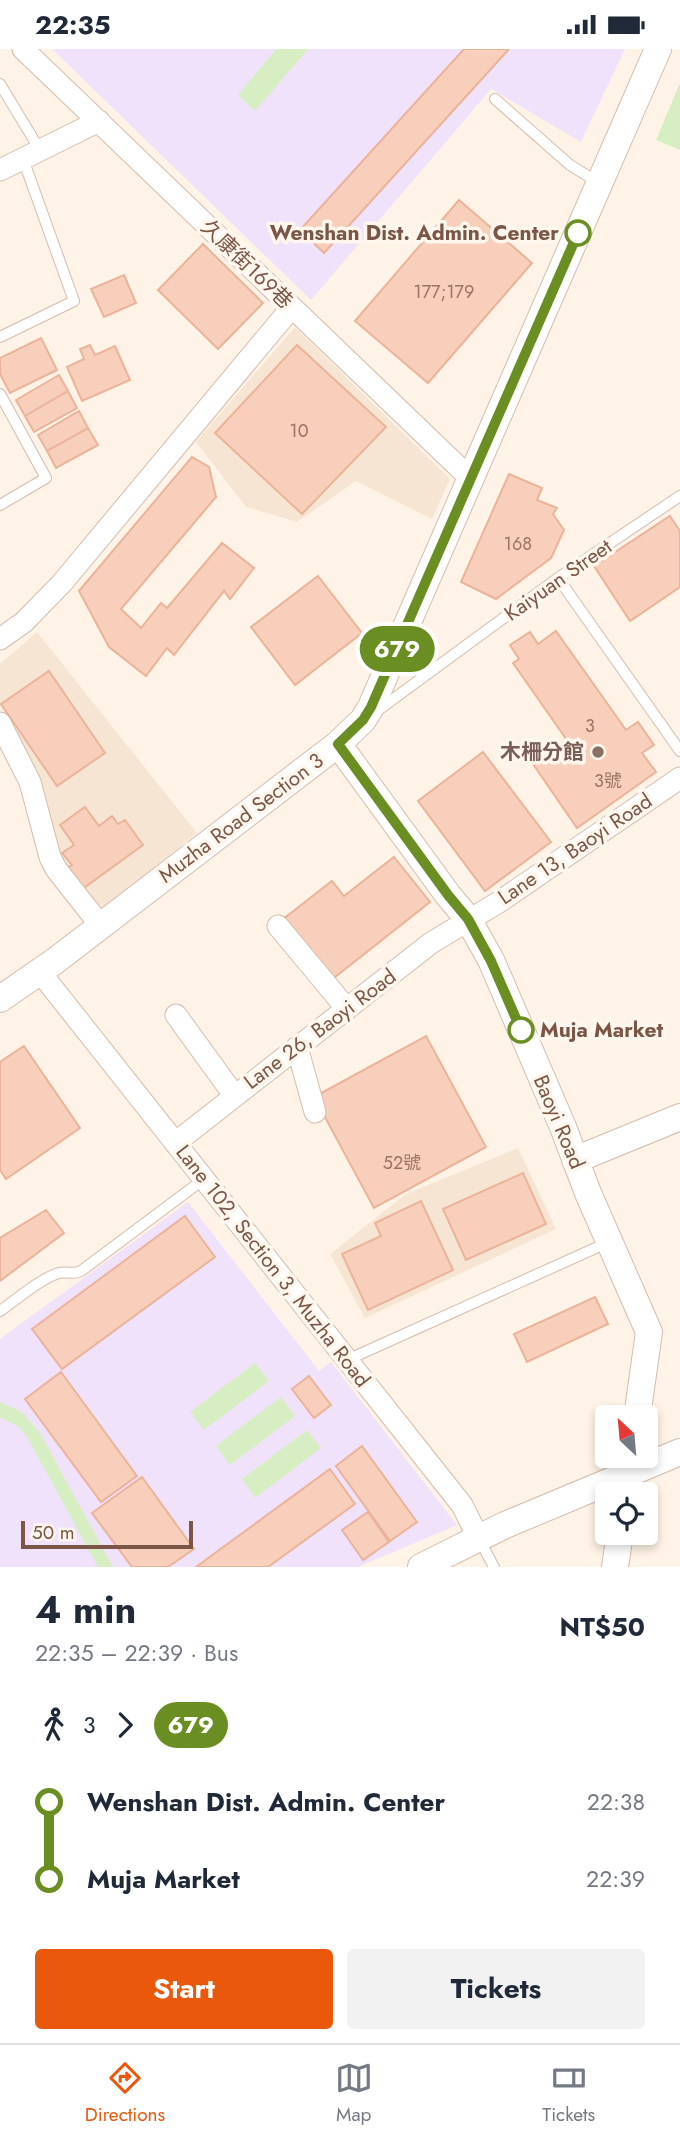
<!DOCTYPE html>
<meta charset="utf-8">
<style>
:root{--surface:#fff;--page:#f2f2f3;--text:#1f2937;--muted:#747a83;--line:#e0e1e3;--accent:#ea580c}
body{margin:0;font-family:Jost,"Noto Sans TC",sans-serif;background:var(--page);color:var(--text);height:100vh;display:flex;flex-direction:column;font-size:26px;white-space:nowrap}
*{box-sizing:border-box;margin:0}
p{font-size:23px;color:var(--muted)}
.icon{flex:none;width:38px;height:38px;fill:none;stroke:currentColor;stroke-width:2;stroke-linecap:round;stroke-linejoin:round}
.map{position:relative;height:1518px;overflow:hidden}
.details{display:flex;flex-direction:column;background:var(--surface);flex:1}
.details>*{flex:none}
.badge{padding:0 14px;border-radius:23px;font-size:24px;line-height:46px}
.needle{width:46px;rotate:334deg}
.controls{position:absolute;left:595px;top:1356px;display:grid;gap:14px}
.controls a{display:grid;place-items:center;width:63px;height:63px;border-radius:7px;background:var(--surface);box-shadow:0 4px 10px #0003;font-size:35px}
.scale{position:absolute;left:21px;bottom:18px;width:172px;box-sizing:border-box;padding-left:7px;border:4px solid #7b5647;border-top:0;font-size:19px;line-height:24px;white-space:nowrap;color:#7b5647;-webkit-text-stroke:5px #fff7ee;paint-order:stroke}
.map>.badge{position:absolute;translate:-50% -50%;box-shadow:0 0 0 4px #fff}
.legs{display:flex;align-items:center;gap:10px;height:77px;padding:0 35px;font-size:23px}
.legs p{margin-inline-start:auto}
.summary{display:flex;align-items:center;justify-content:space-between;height:119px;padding:0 35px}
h1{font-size:38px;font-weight:700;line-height:52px}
.primary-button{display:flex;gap:14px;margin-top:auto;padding:14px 35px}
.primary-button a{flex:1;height:80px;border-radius:7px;background:var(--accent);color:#fff;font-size:28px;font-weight:700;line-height:80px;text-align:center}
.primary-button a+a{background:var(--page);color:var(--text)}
ul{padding:0 35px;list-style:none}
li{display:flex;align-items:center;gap:24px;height:77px;font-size:26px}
li i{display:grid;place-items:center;width:10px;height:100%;margin:0 9px;background:currentColor}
li i::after{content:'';width:18px;height:18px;margin:-9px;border:5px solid;border-radius:50%;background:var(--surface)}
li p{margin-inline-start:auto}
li:first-child i{background:linear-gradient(#0000 50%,currentColor 0)}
li:last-child i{background:linear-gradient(currentColor 50%,#0000 0)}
.status{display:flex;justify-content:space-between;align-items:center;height:49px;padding:0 35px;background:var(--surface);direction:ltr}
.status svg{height:19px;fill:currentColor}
.dock{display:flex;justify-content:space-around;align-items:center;height:98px;border-top:2px solid var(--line);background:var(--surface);font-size:19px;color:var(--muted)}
.dock a{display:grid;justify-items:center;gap:4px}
.dock .on{color:var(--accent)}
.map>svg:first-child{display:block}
.residential{fill:#f7e5d3}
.education{fill:#f0e2fb}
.green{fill:#d7eec2}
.building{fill:#f7cfbb;stroke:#ebb399;stroke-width:2}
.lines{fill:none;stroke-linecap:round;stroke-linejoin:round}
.service-casing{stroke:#d4bcad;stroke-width:12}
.minor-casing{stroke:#d4bcad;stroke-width:23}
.tertiary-casing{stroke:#d4bcad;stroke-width:28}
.service{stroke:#fff;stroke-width:10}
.minor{stroke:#fff;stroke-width:21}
.tertiary{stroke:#fff;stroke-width:26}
.line-1-casing{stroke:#fff;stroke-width:16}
.line-1{stroke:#6b8e23;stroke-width:10}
.stop-1-dot{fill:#fff;stroke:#6b8e23;stroke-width:3.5}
.education-dot{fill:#8d6e63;stroke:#fff7ee;stroke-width:2.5}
.labels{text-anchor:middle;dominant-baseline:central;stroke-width:7;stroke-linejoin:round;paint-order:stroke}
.number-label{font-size:18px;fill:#9a7464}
.stop-label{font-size:21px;font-weight:bold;fill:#7b5647;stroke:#fff7ee;text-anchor:end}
.street-label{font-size:21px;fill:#7b5647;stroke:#fff7ee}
.education-label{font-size:21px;font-weight:bold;fill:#785e54;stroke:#fff7ee;text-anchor:end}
</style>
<div class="status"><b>22:35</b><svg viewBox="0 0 49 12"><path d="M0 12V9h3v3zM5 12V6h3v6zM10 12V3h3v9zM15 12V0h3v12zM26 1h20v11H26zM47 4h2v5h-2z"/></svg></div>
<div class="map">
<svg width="680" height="1518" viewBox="0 0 680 1518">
<rect width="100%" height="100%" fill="#fef3e6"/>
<!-- residential -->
<path class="residential" d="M295 278 450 430 432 470 356 432 297 473 246 458 196 393Z
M37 583 197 784 103 860 58 809 38 725 0 656V615Z
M518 1099 556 1180 365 1269 330 1205 406 1145Z"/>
<!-- education -->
<path class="education" d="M52 0H625L581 93 491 40 311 251Z
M188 1153 319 1322 331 1313 457 1476 358 1518H0V1290Z"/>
<!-- green -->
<path class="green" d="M276 0H308L255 62 238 46Z
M680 34V101L656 91Z
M255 1314 269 1332 204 1381 190 1363Z
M281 1348 295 1367 230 1416 216 1397Z
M0 1353 22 1363 40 1384 113 1518H98L27 1388 19 1378 0 1368Z
M307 1381 321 1399 255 1449 242 1430Z"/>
<!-- building -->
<path class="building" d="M464 0H509L324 204 300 181Z
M459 151 532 214 428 334 355 272Z
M203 195 263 254 218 300 158 241Z
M124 226 136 254 104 268 91 240Z
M41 289 57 321 10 344 0 325V309Z
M90 296 95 306 115 297 130 331 82 352 67 318 84 310 80 300Z
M297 296 386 378 302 465 215 384Z
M59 326 68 342 25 367 16 351Z
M68 342 77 359 34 383 25 367Z
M79 362 88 379 47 402 38 386Z
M88 379 98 396 56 419 47 402Z
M192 408 209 418 216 448 121 560 141 579 161 554 167 559 222 494 254 519 230 550 224 542 174 606 167 599 146 627 109 598 79 542Z
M509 425 542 439 537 451 557 459 553 465 564 481 551 509 496 550 461 533Z
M670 467 680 482V538L630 572 594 517Z
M318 527 362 584 295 636 251 578Z
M556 582 626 681 638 673 654 696 642 704 656 723 577 779 533 715 551 702 555 709 571 697 513 614 519 610 510 596 530 583 538 595Z
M49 622 105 704 57 737 1 655Z
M483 703 551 793 485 842 418 752Z
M85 758 99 777 112 767 118 775 125 771 143 796 81 841 66 820 72 816 62 804 74 796 60 776Z
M394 808 430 853 330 932 282 871 332 832 344 847Z
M426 987 486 1098 374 1159 314 1048Z
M24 997 80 1079 6 1130 0 1121V1013Z
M523 1124 546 1175 466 1211 443 1160Z
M421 1152 453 1221 368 1261 342 1205 381 1187 375 1174Z
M46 1161 64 1184 0 1232V1189Z
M185 1167 215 1208 62 1320 32 1280Z
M595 1248 608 1275 527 1313 514 1285Z
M61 1323 137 1427 101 1453 25 1350Z
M309 1327 331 1356 314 1369 292 1340Z
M362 1397 417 1473 390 1492 336 1417Z
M330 1420 355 1455 268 1518H196Z
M142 1428 194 1500 168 1518H132L92 1464Z
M368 1463 389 1493 363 1511 342 1481Z"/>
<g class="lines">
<!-- service casing -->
<g class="service-casing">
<path id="service" d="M0 35 40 101
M495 50 570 116 599 134
M0 288 74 252 23 110
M0 345 46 429 0 456
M558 529 680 702
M398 602C407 615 415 627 432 620
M377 662 558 529 680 447
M0 1262C16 1251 41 1229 59 1224 67 1222 73 1226 81 1222L204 1130
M347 1311 609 1193
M479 1490 494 1518"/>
</g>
<!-- minor casing -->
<g class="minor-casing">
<path id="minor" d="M23 0 471 430
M0 121 99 72
M0 590 24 573 62 534 292 258
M0 674 30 733 50 808 56 820 101 877
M278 877 347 960
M40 923 462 1456 479 1490
M176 966 234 1046
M297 998 315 1063
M175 1094 431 894 499 853 680 729"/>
</g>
<!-- tertiary casing -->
<g class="tertiary-casing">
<path id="tertiary" d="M338 695 448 846 468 870 491 911 563 1078 588 1144 649 1283 637 1368
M0 950 55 912 338 695 363 671 371 658 658 0
M575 1111 680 1068
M421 1518 505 1476 680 1403
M615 1518 620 1484"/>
</g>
<!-- service -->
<use href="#service" class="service"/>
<!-- minor -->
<use href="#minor" class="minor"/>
<!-- tertiary -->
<use href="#tertiary" class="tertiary"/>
</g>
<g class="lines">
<!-- line-1 casing -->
<g class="line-1-casing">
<path id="line-1" d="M521 981 491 912 468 870 448 846 338 695 363 671 371 658 578 184"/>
</g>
<!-- line-1 -->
<use href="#line-1" class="line-1"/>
</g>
<!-- markers -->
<g class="stop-1-dot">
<circle cx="578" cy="184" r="12"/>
<circle cx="521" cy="981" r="12"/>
</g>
<circle class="education-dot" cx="598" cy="703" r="7"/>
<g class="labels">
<!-- number labels -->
<g class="number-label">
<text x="444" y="243">177;179</text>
<text x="299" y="382">10</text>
<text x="518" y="495">168</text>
<text x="590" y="677">3</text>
<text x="608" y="732">3號</text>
<text x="402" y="1114">52號</text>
</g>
<!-- stop labels -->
<g class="stop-label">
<text x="559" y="184">Wenshan Dist. Admin. Center</text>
<text x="540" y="981" text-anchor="start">Muja Market</text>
</g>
<!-- street labels -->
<g class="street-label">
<text transform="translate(247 215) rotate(44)">久康街169巷</text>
<text transform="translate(558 531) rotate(-35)">Kaiyuan Street</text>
<text transform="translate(241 769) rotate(-37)">Muzha Road Section 3</text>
<text transform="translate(575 800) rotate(-34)">Lane 13, Baoyi Road</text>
<text transform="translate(320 980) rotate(-37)">Lane 26, Baoyi Road</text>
<text transform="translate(559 1073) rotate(67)">Baoyi Road</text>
<text transform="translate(273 1217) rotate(52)">Lane 102, Section 3, Muzha Road</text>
</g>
<!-- education labels -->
<g class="education-label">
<text x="584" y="703">木柵分館</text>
</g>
</g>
</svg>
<div class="controls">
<a><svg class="needle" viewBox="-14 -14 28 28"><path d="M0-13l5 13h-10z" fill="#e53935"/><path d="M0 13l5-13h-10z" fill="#747a83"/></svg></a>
<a><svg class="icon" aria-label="locate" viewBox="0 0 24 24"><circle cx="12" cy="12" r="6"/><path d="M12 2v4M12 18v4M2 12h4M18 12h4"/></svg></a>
</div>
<div class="scale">50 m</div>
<b class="badge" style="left:397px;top:600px;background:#6b8e23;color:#fff">679</b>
</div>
<section class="details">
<div class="summary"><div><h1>4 min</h1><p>22:35 – 22:39 · Bus</p></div><b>NT$50</b></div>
<div class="legs"><svg class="icon" aria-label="walk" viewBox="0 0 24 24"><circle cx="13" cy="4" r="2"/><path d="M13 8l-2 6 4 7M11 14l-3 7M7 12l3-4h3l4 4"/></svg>3<svg class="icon" aria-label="forward" viewBox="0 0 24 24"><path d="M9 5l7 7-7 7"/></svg><b class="badge" style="background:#6b8e23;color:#fff">679</b></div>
<ul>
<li><i style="color:#6b8e23"></i><b>Wenshan Dist. Admin. Center</b><p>22:38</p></li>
<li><i style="color:#6b8e23"></i><b>Muja Market</b><p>22:39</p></li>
</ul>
<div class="primary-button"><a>Start</a><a>Tickets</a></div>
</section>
<nav class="dock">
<a class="on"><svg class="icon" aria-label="directions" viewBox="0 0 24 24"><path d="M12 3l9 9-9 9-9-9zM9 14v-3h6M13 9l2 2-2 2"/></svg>Directions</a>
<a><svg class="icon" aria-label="map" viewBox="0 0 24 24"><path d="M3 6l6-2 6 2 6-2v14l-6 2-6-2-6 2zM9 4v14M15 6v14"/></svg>Map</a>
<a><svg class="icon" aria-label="tickets" viewBox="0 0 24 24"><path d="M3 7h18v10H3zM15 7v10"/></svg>Tickets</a>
</nav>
